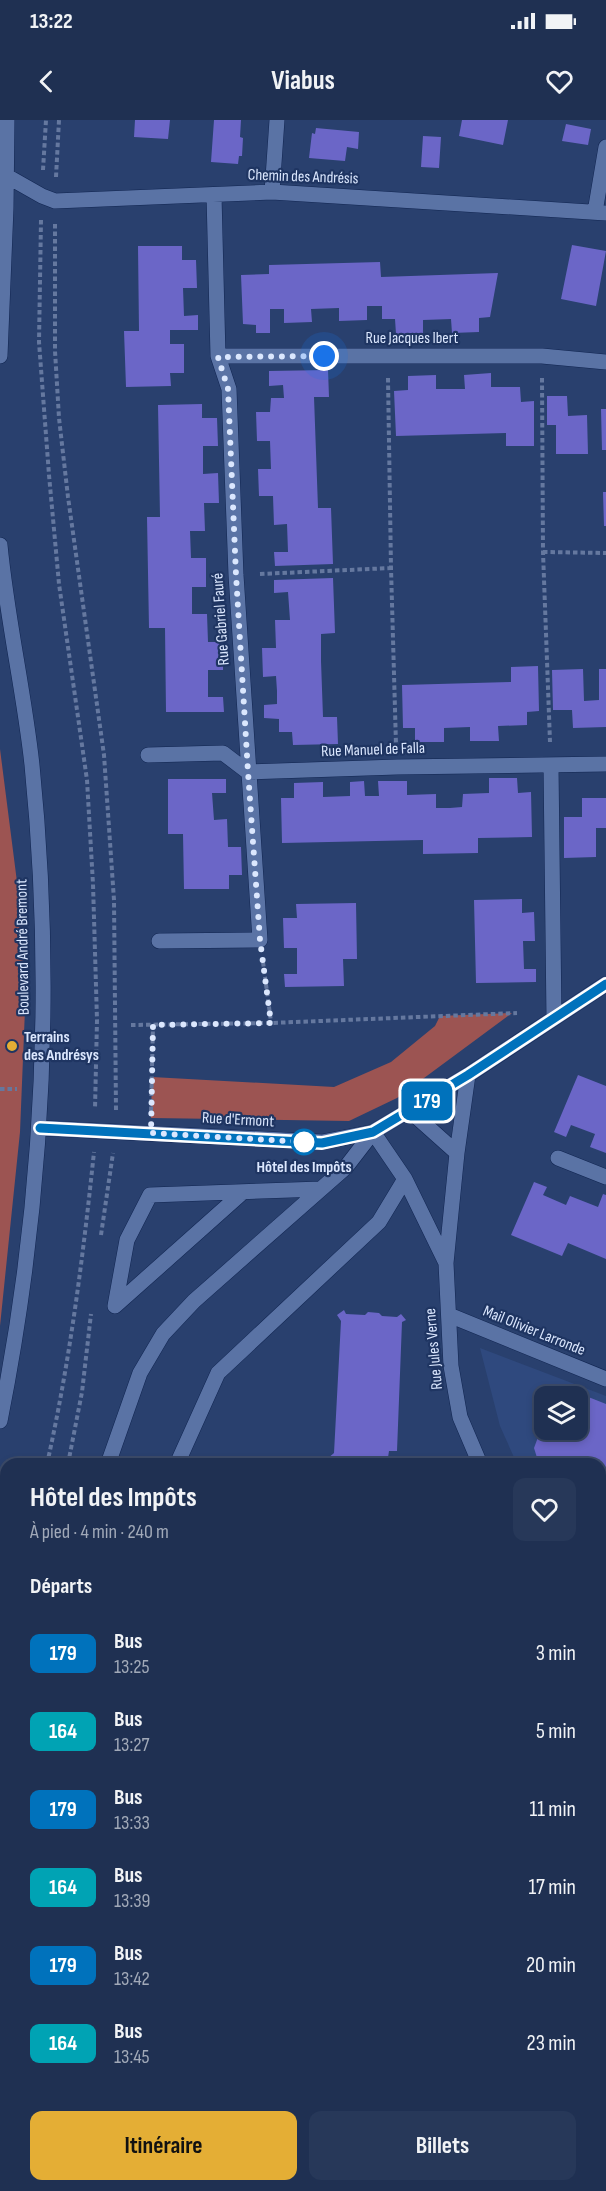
<!DOCTYPE html>
<html lang="fr">
<meta charset="utf-8">
<style>
:root{--surface:#1f3052;--page:#273859;--text:#f1f3f6;--muted:#a1a9b8;--line:#3c4b69;--accent:#e4ae35}
body{margin:0;font-family:"Sofia Sans Condensed",sans-serif;background:var(--page);color:var(--text);height:100vh;display:flex;flex-direction:column;font-size:22px;white-space:nowrap}
*{box-sizing:border-box;margin:0}
p{font-size:20px;color:var(--muted)}
.icon{flex:none;width:33px;height:33px;fill:none;stroke:currentColor;stroke-width:2;stroke-linecap:round;stroke-linejoin:round}
.map{position:relative;flex:1;overflow:hidden}
.panel{position:absolute;left:0px;top:1338px;width:606px;height:734px;display:flex;flex-direction:column;background:var(--surface);border-radius:18px 18px 0 0;box-shadow:0 3px 9px #0003,0 0 0 2px var(--line)}
.panel>*{flex:none}
.badge{padding:0 12px;border-radius:9px;font-size:21px;line-height:39px}
.fabs{position:absolute;left:534px;top:1266px;display:grid;gap:12px}
.fabs a{display:grid;place-items:center;width:54px;height:54px;border-radius:12px;background:var(--surface);box-shadow:0 3px 9px #0003,0 0 0 2px var(--line);font-size:30px}
.you{position:absolute;width:30px;height:30px;margin:-15px;border:4px solid #fff;border-radius:50%;background:#1a73e8;box-shadow:0 0 0 9px #1a73e833}
.map>.badge{position:absolute;translate:-50% -50%;box-shadow:0 0 0 3px #fff}
h2{padding:0 30px;font-size:22px;line-height:54px}
.round{display:grid;place-items:center;flex:none;width:63px;height:63px;border-radius:12px;background:var(--page)}
.summary{display:flex;align-items:center;justify-content:space-between;height:102px;padding:0 30px}
h1{font-size:28px;font-weight:700;line-height:45px}
.primary-button{display:flex;gap:12px;margin-top:auto;padding:12px 30px}
.primary-button a{flex:1;height:69px;border-radius:12px;background:var(--accent);color:#111;font-size:24px;font-weight:700;line-height:69px;text-align:center}
.primary-button a+a{background:var(--page);color:var(--text)}
ul{padding:0;list-style:none}
li{display:flex;align-items:center;gap:18px;height:78px;padding:0 30px}
li div{flex:1}
li b{display:block;font-size:22px}
li em{font-style:normal}
li .badge{min-width:66px;font-weight:700;text-align:center}
.status{display:flex;justify-content:space-between;align-items:center;height:42px;padding:0 30px;background:var(--surface);direction:ltr}
.status svg{height:16px;fill:currentColor}
header{display:flex;justify-content:space-between;align-items:center;height:78px;padding:0 30px;background:var(--surface);font-size:27px;font-weight:700}
.map>svg:first-child{display:block}
.built{fill:#2f497e;fill-rule:evenodd}
.green{fill:#9c5452}
.building{fill:#6b66c7}
.lines{fill:none;stroke-linecap:round;stroke-linejoin:round}
.minor-casing{stroke:#112551;stroke-width:16}
.path{stroke:#65789f;stroke-width:4;stroke-dasharray:4.5 3;stroke-linecap:butt}
.minor{stroke:#5a73a5;stroke-width:15}
.line-casing{stroke:#fff;stroke-width:14}
.line{stroke:#0072bc;stroke-width:9}
.walk{stroke:#dbe7fe;stroke-width:6;stroke-dasharray:0 10.8}
.poi-dot{fill:#e4ae35;stroke:#1f3562;stroke-width:2}
.stop-dot{fill:#fff;stroke:#0072bc;stroke-width:3}
.labels{text-anchor:middle;dominant-baseline:central;stroke-width:4.5;stroke-linejoin:round;paint-order:stroke}
.street-label{font-size:16px;fill:#dbe7fe;stroke:#1f3562}
.poi-label{font-size:16px;font-weight:bold;fill:#dbe7fe;stroke:#1f3562;text-anchor:start}
.stop-label{font-size:16px;font-weight:bold;fill:#dbe7fe;stroke:#1f3562}
</style>
<div class="status"><b>13:22</b><svg viewBox="0 0 49 12"><path d="M0 12V9h3v3zM5 12V6h3v6zM10 12V3h3v9zM15 12V0h3v12zM26 1h20v11H26zM47 4h2v5h-2z"/></svg></div>
<header><svg class="icon" aria-label="back" viewBox="0 0 24 24"><path d="M15 5l-7 7 7 7"/></svg>Viabus<svg class="icon" aria-label="heart" viewBox="0 0 24 24"><path d="M12 20l-8-8c-3-5 5-10 8-4 3-6 11-1 8 4z"/></svg></header>
<div class="map">
<svg width="606" height="2071" viewBox="0 0 606 2071">
<rect width="100%" height="100%" fill="#29406e"/>
<!-- built -->
<path class="built" d="M480 1228 606 1276V2071H0V1935L6 1934V2066H600V1344H517L500 1306ZM544 1276H578V1310H544Z"/>
<!-- green -->
<path class="green" d="M0 629 27 840 20 1012 0 1206Z
M512 893 397 978 349 1001 151 998 152 957 334 967 391 942 435 906 440 896Z"/>
<!-- building -->
<path class="building" d="M135 0H170L168 19 134 17Z
M214 0H241L240 17 243 18 242 36H239L238 44 211 42Z
M462 0H508L503 25 459 16Z
M566 4 591 9 588 25 562 21Z
M316 8 359 12 358 29 347 27 345 41 309 38 312 13 315 14Z
M423 16 441 17 439 48 421 47Z
M572 125 606 131 596 186 561 179Z
M138 126H182V140H196L197 168H183L184 196 198 195V210H170V224H184V253H170L171 266 126 267 124 211H139Z
M380 142 381 157 498 153 490 197 479 198V212L452 213 451 199 423 200V213L396 214 395 199H382V186H367V200L339 201V188L311 189 312 202 284 203V189H270V213H256V205L243 204 241 155 269 154V145Z
M328 250 329 277H314L318 388H331L333 444 275 446 274 432H288L287 404 274 405 273 376H259L258 349H271L270 321H257L256 292H270L271 278H284L283 265 269 266V251Z
M491 253V267H520L521 282 534 281V326H506V313L396 316 394 271 408 270V256L436 255V269H465L464 255Z
M547 276H567L568 296 587 295 588 334H556V305H547Z
M202 284V298H217L218 326H203V354L218 353 219 383H204L205 411H190L191 438H206V467H192V494H207L208 522H223V550H208V577H223L224 592H166L165 508H149L147 397H160L158 285Z
M601 289H606V330H602Z
M603 372H606V406H604Z
M333 458 335 513 321 514V541L323 597H337L338 624 293 625 292 612H279V599L264 598V585L277 584V571L276 556 263 557 262 528H276L275 500H290L288 472 274 473V460Z
M538 546 539 591 527 592V605L498 606 499 621H470V607L444 608V622H415V608H403L402 565 511 562V547Z
M583 549 584 581 599 580V549H606V607L573 608 572 590H553L552 550Z
M489 658H517L518 673 531 672 532 717 478 718V733L423 734V720L282 723 281 678H294V663L323 662V677L350 676V662L364 661 365 676H379L378 661H407V675L436 674V688H450L462 687 463 674 489 673Z
M168 659H226V673H212L214 700 227 699 228 727H241L242 755H229V769H184L183 714H168Z
M582 678H606V708H596V737L564 738V697H582Z
M522 779V793L534 792 535 821H523L524 849H536V862L476 863 474 780Z
M356 783 357 839H343L344 866 285 867 284 854H297V828H284L283 798H297L296 784Z
M578 955 606 966V1033L590 1027 595 1014 571 1005 566 1017 554 1012Z
M534 1062 547 1067 543 1075 566 1085 570 1076 598 1087 603 1074 606 1075V1139L568 1123 562 1136 511 1115Z
M344 1190 346 1194 365 1195 368 1192 379 1193 382 1196 397 1197 401 1194 406 1200 402 1202 397 1331H389L387 1344H321L334 1333 341 1201 337 1195Z
M558 1265 606 1284V1385L600 1383V1344H539L534 1328 544 1301V1310H578V1276H554Z
M0 1756 6 1759V1802L0 1799Z
M0 2029 6 2042V2066H16L19 2071H0Z
M600 2041 606 2071H483L482 2066H600Z
M66 2066H209L211 2071H68Z"/>
<g class="lines">
<!-- minor casing -->
<g class="minor-casing">
<path id="minor" d="M5 55 42 76 55 81 272 72 606 93
M272 72 277 0
M595 92 606 27
M0 236 6 88 7 0
M218 236H542L606 242
M0 425C7 499 24 571 32 645 54 864 43 1085 0 1301
M148 635 223 633 248 652 397 647 606 644
M551 646 554 898
M159 821 260 820 236 455 229 269 218 236 214 75
M468 955 457 1033 446 1143 451 1246 460 1297 480 1344
M410 991 457 1033
M40 1008 322 1022 373 1012 468 955 606 864
M558 1038 606 1057
M243 1072 115 1186 127 1120 150 1075 321 1069
M449 1195 606 1259
M108 1344 140 1253 163 1214 194 1181 346 1047 373 1012 405 1059 446 1143
M177 1344 218 1253 379 1102 405 1059
M0 1641 6 1629
M0 1672 6 1675
M600 1781 606 1812
M600 1835 606 1833
M0 1856 6 1859
M0 1954 6 1953
M53 2066 55 2071
M247 2066 248 2071"/>
</g>
<!-- path -->
<path class="path" d="M43 50 46 0
M56 57 59 0
M41 100 39 222 49 355 59 464 87 660 93 764 97 900 95 989
M55 104V231L59 298 68 377 104 635 114 780 116 990
M388 258 391 448 396 625
M542 258 543 432 550 622
M543 432 606 433
M260 454 391 448
M263 842 271 902
M131 905 271 903 517 893
M0 969H17
M151 991 153 905
M101 1115 113 1033
M47 1344C70 1241 83 1137 94 1032
M68 1344 82 1272 91 1194
M0 1517 6 1497
M0 1568 6 1550"/>
<!-- minor -->
<use href="#minor" class="minor"/>
</g>
<g class="lines">
<!-- line casing -->
<g class="line-casing">
<path id="line" d="M40 1008 322 1023 373 1012 468 955 606 864"/>
</g>
<!-- line -->
<use href="#line" class="line"/>
<!-- walk -->
<path class="walk" d="M304 1022 151 1013 153 905 271 903 260 820 248 652 236 455 228 269 218 237 324 236"/>
</g>
<!-- markers -->
<circle class="poi-dot" cx="12" cy="926" r="6"/>
<circle class="stop-dot" cx="304" cy="1022" r="12"/>
<g class="labels">
<!-- street labels -->
<g class="street-label">
<text transform="translate(303 57) rotate(2)">Chemin des Andrésis</text>
<text x="412" y="218">Rue Jacques Ibert</text>
<text transform="translate(221 499) rotate(-94)">Rue Gabriel Fauré</text>
<text transform="translate(373 630) rotate(-2)">Rue Manuel de Falla</text>
<text transform="translate(23 827) rotate(-91)">Boulevard André Bremont</text>
<text transform="translate(238 1000) rotate(3)">Rue d'Ermont</text>
<text transform="translate(534 1211) rotate(22)">Mail Olivier Larronde</text>
<text transform="translate(434 1229) rotate(-95)">Rue Jules Verne</text>
</g>
<!-- poi labels -->
<g class="poi-label">
<text x="24" y="917">Terrains<tspan x="24" dy="18">des Andrésys</tspan></text>
</g>
<!-- stop labels -->
<g class="stop-label">
<text x="304" y="1047">Hôtel des Impôts</text>
</g>
</g>
</svg>
<div class="fabs">
<a><svg class="icon" aria-label="layers" viewBox="0 0 24 24"><path d="M12 4l9 5-9 5-9-5zM3 14l9 5 9-5"/></svg></a>
</div>
<div class="you" style="left:324px;top:236px"></div>
<b class="badge" style="left:427px;top:981px;background:#0072bc;color:#fff">179</b>
<section class="panel">
<div class="summary"><div><h1>Hôtel des Impôts</h1><p>À pied · 4 min · 240 m</p></div><a class="round"><svg class="icon" aria-label="heart" viewBox="0 0 24 24"><path d="M12 20l-8-8c-3-5 5-10 8-4 3-6 11-1 8 4z"/></svg></a></div>
<h2>Départs</h2>
<ul>
<li><span class="badge" style="background:#0072bc;color:#fff">179</span><div><b>Bus</b><p>13:25</p></div><em>3 min</em></li>
<li><span class="badge" style="background:#00a3b4;color:#fff">164</span><div><b>Bus</b><p>13:27</p></div><em>5 min</em></li>
<li><span class="badge" style="background:#0072bc;color:#fff">179</span><div><b>Bus</b><p>13:33</p></div><em>11 min</em></li>
<li><span class="badge" style="background:#00a3b4;color:#fff">164</span><div><b>Bus</b><p>13:39</p></div><em>17 min</em></li>
<li><span class="badge" style="background:#0072bc;color:#fff">179</span><div><b>Bus</b><p>13:42</p></div><em>20 min</em></li>
<li><span class="badge" style="background:#00a3b4;color:#fff">164</span><div><b>Bus</b><p>13:45</p></div><em>23 min</em></li>
</ul>
<div class="primary-button"><a>Itinéraire</a><a>Billets</a></div>
</section>
</div>
